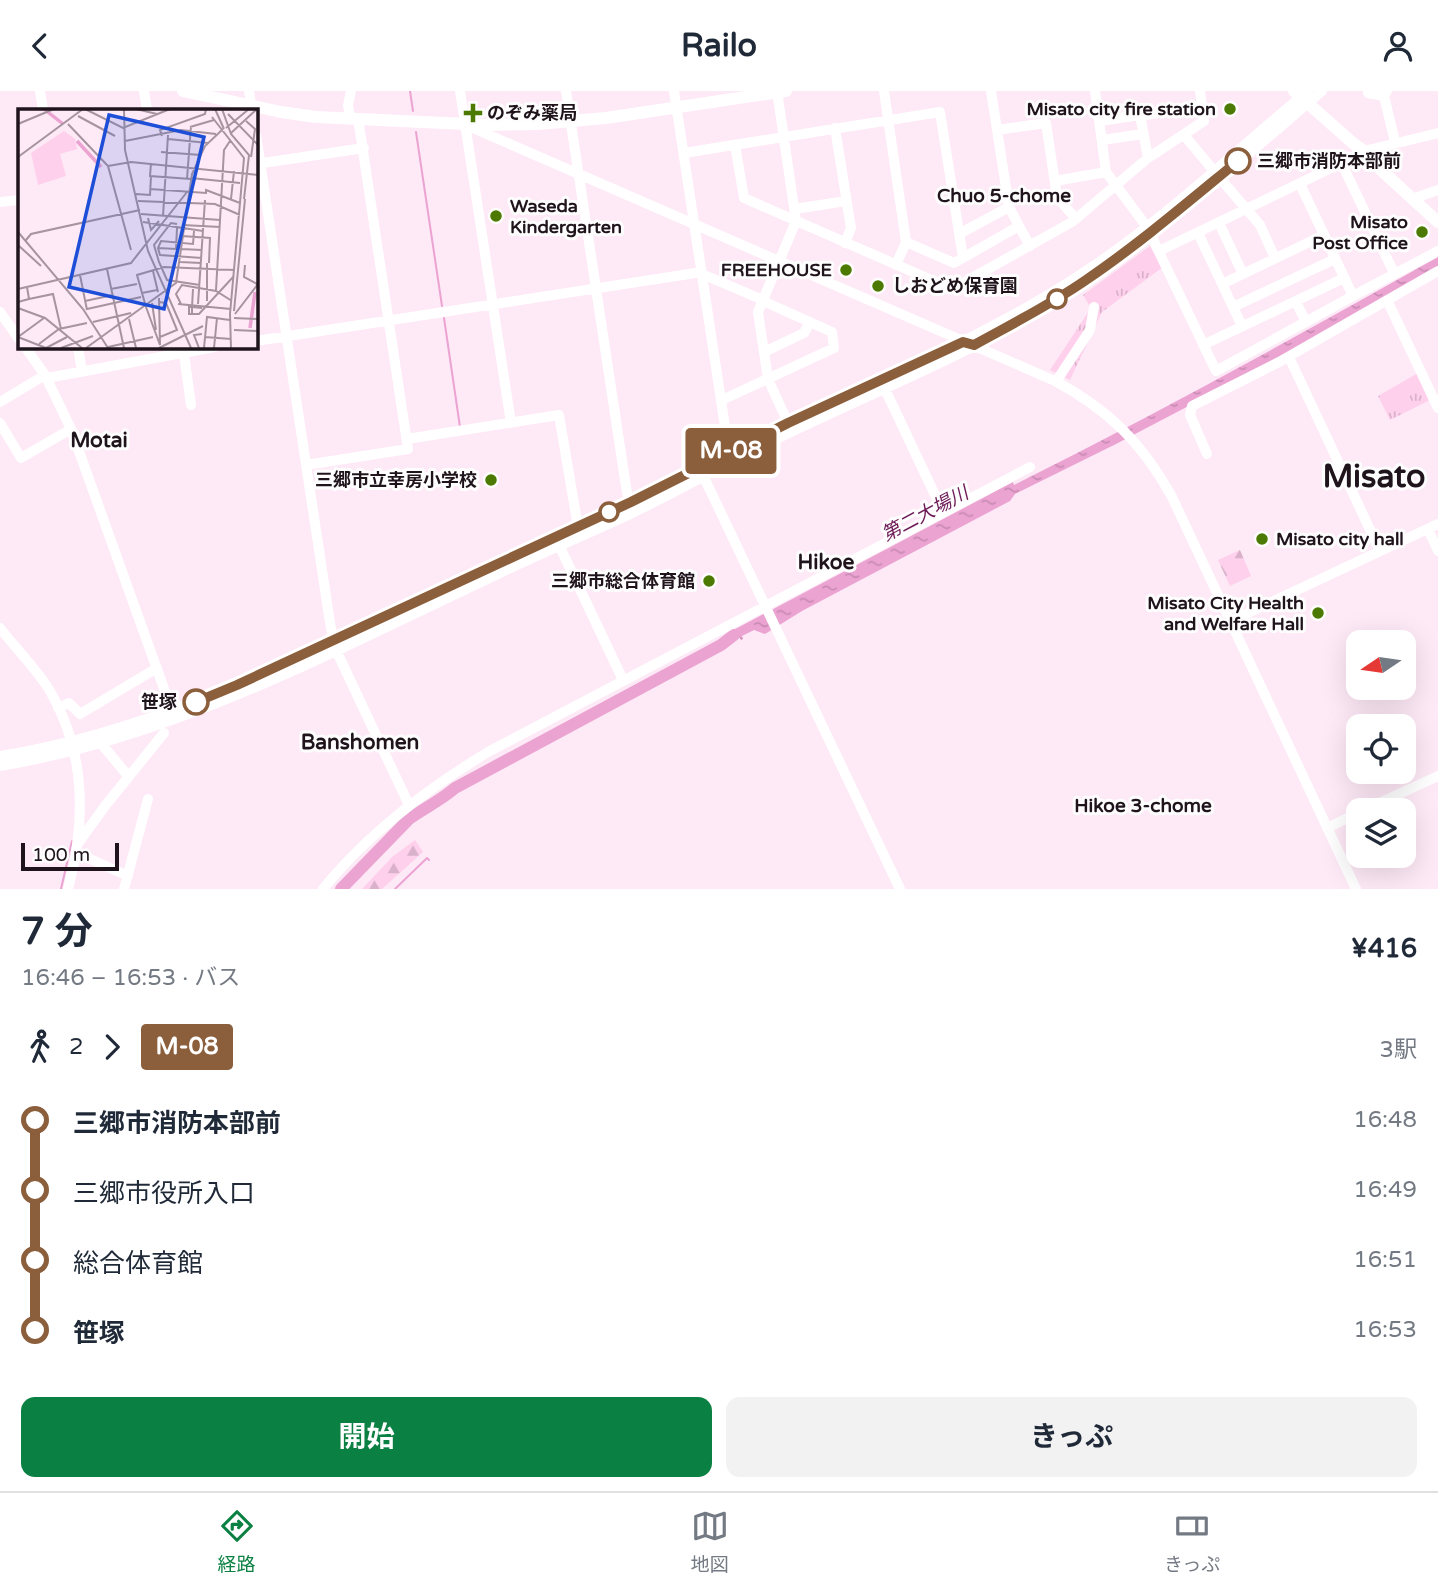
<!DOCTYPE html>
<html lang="ja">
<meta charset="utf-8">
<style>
:root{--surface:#fff;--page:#f2f2f3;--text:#1f2937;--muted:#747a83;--line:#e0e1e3;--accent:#0b8043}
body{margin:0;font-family:"Varela Round","Noto Sans JP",sans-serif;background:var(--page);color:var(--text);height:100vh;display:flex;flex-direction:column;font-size:26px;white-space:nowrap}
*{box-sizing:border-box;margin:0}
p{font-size:23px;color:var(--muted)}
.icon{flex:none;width:38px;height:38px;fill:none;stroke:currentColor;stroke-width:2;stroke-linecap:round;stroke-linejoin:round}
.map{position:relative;height:798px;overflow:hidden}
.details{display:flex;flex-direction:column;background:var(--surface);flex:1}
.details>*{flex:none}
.badge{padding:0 14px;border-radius:5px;font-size:24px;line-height:46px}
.needle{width:46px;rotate:257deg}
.tools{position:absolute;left:1346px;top:539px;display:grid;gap:14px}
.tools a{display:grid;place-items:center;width:70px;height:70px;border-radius:14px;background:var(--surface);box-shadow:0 7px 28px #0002;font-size:35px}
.scale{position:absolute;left:21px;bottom:18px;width:98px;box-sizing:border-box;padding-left:7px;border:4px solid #20141c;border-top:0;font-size:19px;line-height:24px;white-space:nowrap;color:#20141c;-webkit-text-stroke:5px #fdfdfd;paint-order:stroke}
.map>.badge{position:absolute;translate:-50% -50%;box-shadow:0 0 0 4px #fff}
.legs{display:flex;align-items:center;gap:10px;height:77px;padding:0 21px;font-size:23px}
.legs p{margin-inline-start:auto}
.overview{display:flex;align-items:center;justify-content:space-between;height:119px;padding:0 21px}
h1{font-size:38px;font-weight:700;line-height:52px}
.action{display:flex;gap:14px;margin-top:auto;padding:14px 21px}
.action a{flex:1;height:80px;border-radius:14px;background:var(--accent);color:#fff;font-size:28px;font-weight:700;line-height:80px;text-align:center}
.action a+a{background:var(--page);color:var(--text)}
ul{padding:0 21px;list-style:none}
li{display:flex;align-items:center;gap:24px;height:70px;font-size:26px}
li i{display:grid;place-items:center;width:10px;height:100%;margin:0 9px;background:currentColor}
li i::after{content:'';width:18px;height:18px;margin:-9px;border:5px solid;border-radius:50%;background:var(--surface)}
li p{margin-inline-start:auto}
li:first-child i{background:linear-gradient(#0000 50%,currentColor 0)}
li:last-child i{background:linear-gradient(currentColor 50%,#0000 0)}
header{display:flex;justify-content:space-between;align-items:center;height:91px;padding:0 21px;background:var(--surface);font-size:32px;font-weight:700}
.menu{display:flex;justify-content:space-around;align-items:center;height:98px;border-top:2px solid var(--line);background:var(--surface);font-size:19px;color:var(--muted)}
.menu a{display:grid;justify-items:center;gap:4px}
.menu .current{color:var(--accent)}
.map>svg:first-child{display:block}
.forest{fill:url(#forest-firs)}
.park{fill:url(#park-tufts)}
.water{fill:url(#water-ripples)}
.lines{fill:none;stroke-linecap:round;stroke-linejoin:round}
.stream{stroke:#eba3d2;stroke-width:2}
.river{stroke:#eba3d2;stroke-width:12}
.minor{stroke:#fff;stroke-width:10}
.major{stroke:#fff;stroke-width:12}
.line-1-casing{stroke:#fff;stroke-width:16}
.line-1{stroke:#8b5e3c;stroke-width:10}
.poi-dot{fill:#4c7a00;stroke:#fdfdfd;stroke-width:2.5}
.stop-1-dot{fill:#fff;stroke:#8b5e3c;stroke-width:3.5}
.labels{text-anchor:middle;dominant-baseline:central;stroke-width:6;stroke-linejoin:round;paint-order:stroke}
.poi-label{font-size:18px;font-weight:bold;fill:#20141c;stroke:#fdfdfd;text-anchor:end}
.stop-label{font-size:18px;font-weight:bold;fill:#20141c;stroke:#fdfdfd;text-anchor:start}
.neighbourhood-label{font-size:19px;font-weight:bold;fill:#20141c;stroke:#fdfdfd}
.water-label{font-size:19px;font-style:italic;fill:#6d1a57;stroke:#fdfdfd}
.quarter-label{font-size:21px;font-weight:bold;fill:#20141c;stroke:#fdfdfd}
.town-label{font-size:32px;font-weight:bold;fill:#20141c;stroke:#fdfdfd}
.inset-river{fill:none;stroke:#eba3d2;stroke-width:3.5}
.inset-road{fill:none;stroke:#a5949f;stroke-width:2}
.view{fill:#1d4ed8;fill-opacity:0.15;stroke:#1d4ed8;stroke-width:3.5}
.inset-edge{fill:none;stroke:#20141c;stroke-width:3.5}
</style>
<header><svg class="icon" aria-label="back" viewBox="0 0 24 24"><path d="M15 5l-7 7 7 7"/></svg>Railo<svg class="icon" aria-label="person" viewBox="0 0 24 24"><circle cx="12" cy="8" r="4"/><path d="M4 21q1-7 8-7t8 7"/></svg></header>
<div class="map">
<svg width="1438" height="798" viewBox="0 0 1438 798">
<defs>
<pattern id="forest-firs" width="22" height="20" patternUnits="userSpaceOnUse" patternTransform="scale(1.75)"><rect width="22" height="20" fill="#fed0ec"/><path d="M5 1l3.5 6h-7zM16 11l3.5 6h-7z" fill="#d9b2ca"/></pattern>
<pattern id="park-tufts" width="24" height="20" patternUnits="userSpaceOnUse" patternTransform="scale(1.75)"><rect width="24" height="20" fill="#fed0ec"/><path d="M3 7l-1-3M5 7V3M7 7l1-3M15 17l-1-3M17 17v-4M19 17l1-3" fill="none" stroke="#d9b2ca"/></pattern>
<pattern id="water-ripples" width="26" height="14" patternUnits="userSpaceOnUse" patternTransform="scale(1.75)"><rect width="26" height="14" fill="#eba3d2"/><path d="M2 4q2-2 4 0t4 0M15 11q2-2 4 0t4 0" fill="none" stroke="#c98bb4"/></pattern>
</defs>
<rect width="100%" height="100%" fill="#fee9f6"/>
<!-- forest -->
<path class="forest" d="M1240 459 1251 485 1230 495 1218 469Z
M415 749 423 761 382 798H362L392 766Z"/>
<!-- park -->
<path class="park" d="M1150 155 1163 176 1102 221 1070 289 1050 279 1091 217 1083 204Z
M1418 282 1430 309 1390 329 1378 305Z"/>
<!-- water -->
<path class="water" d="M1438 166V177L1309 252 1116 353 1015 403 1010 410 802 520 765 543 754 539 742 545 743 548 741 549 739 546 725 554 721 551 726 543 1013 391 1014 394C1158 322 1298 245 1438 166Z"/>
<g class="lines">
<!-- stream -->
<path class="stream" d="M410 0 413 20
M416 41 442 215
M444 227 460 336
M61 798 72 750
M395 798 427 767 429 769"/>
<!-- river -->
<path class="river" d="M341 798 409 728C424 717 440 710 455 697L721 554 734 544"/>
<!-- minor -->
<path class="minor" d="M40 0 43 19
M144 0 147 19
M249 0 252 19
M460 0 511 332
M566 0 627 402 631 411
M674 0 729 362
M777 0 796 130 758 221 768 288 788 332
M884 0 906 151 954 172 1019 135 1009 116 991 0
M1095 0 1106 81 1147 136 1216 280 1353 205
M1369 0 1368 2 1384 5
M1387 0 1384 5 1395 51
M1140 25 1202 15
M350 27 348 14 351 0
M1100 30 1140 24 1148 67
M466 34 1055 290C1109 319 1142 352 1172 406L1356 798
M835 37 851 137 845 152
M997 39 1046 32 1057 106 1076 128
M256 44 331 538 336 559 409 714
M1184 44 1214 80
M1102 49 1143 43
M735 54 744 107 952 198 1072 131 1148 67 1204 30 1200 0
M1364 60 1438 42
M684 62 940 21 963 167
M256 73 364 57
M1342 73 1394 182
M1219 86 1260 134 1275 167
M1055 90 1106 81
M1300 93 1353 205 1438 160
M1412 108 1438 99
M0 111 19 109
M795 118 846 110
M1219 132 1243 183
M1019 135 1030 155
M1198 142 1242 235
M959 143 1009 116
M1159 160 1360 63
M896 174 906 151
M702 183 763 209
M1222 193 1324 144
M1387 209 1438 317
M1296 211 1306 231
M1233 216 1335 168
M0 221 19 248
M256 250 702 181
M1203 254 1344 187
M25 256 45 284 71 338 172 620
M78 256 82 281
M183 256 191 314
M764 261 804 242 810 231
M1289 266 1380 460
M1059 286 1090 239 1094 216
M47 287 215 256
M884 296 943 421
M722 309 834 257 832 241 763 210
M0 311 45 284
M0 332 21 367 71 338
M407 348 559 324 578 436
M1207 363 1190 324 1192 315 1279 271 1438 180
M306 374 408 358 358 27
M701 380 900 798
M1428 438 1438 460
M559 454 623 589
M1231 530 1438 433
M0 537C16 558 36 577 50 600 86 662 86 731 68 798
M58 617 69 612 80 623 157 577
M100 651 128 685
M0 665C165 639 314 558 464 489 520 462 577 437 632 410 684 385 734 358 785 333 886 285 990 244 1083 182 1164 129 1234 61 1308 0
M0 675C176 646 336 559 496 484 539 463 583 445 626 425 681 399 733 368 787 343 870 303 957 268 1037 221 1140 160 1231 78 1322 0
M1364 719 1438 685
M1327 737 1358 722
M79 751 105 715 164 642
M77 762 128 785
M124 798 148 708
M323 798C368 742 427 698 488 661L1030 376"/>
<!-- major -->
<path class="major" d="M183 0 281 21 316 26 487 34 537 33 606 27 786 0
M1294 0 1354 53 1364 60 1369 68 1438 131"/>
</g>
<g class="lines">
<!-- line-1 casing -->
<g class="line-1-casing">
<path id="line-1" d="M196 611 237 594 631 411 788 332 963 251 974 254C1012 233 1050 214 1086 189 1139 153 1188 111 1238 70"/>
</g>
<!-- line-1 -->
<use href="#line-1" class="line-1"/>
</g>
<!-- markers -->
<g class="poi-dot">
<circle cx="1230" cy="18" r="7"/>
<path d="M469.5 11.5h7v7h7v7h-7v7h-7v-7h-7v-7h7z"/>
<circle cx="496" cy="125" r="7"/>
<circle cx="1422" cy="141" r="7"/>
<circle cx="846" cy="179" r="7"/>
<circle cx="878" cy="195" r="7"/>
<circle cx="491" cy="389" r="7"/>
<circle cx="1262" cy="448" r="7"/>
<circle cx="709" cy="490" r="7"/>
<circle cx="1318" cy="522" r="7"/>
</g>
<g class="stop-1-dot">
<circle cx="1238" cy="70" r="12"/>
<circle cx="1057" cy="208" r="9"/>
<circle cx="609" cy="421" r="9"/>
<circle cx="196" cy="611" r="12"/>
</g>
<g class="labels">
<!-- poi labels -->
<g class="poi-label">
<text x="1216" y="18">Misato city fire station</text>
<text x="487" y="22" text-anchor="start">のぞみ薬局</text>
<text x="510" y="115" text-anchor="start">Waseda<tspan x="510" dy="21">Kindergarten</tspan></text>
<text x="1408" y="131">Misato<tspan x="1408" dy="21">Post Office</tspan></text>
<text x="832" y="179">FREEHOUSE</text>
<text x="892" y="195" text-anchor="start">しおどめ保育園</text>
<text x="477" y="389">三郷市立幸房小学校</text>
<text x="1276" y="448" text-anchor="start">Misato city hall</text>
<text x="695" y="490">三郷市総合体育館</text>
<text x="1304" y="512">Misato City Health<tspan x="1304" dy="21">and Welfare Hall</tspan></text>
</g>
<!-- stop labels -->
<g class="stop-label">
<text x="1257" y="70">三郷市消防本部前</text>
<text x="177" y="611" text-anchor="end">笹塚</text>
</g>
<!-- neighbourhood labels -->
<g class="neighbourhood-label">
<text x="1004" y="105">Chuo 5-chome</text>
<text x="1143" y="715">Hikoe 3-chome</text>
</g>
<!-- water labels -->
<g class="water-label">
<text transform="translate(925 423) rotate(-28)">第二大場川</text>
</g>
<!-- quarter labels -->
<g class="quarter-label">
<text x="99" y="349">Motai</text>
<text x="826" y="471">Hikoe</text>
<text x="360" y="651">Banshomen</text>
</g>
<!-- town labels -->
<g class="town-label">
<text x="1374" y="386">Misato</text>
</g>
</g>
<!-- overview -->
<g transform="translate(18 18)">
<rect width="240" height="240" fill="#fee9f6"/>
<path d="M46 22 57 30 59 40 42 45 48 67 20 76 13 44Z" fill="#fed0ec"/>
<path class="inset-river" d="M26 0 45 15M59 32 83 58M232 219 237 183"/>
<path class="inset-road" d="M67 0 105 19 152 0M106 0 107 41 130 142 173 239M118 0 139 5M197 0 206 20M204 0 213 25 231 46 226 90M210 5 240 36M60 7 97 27M194 8 226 49 212 205 213 239M228 12 237 20 233 48M0 15 36 0M50 15 90 57 113 141M172 18 196 11M208 19 231 0M213 24 239 0M144 27 142 21 187 5 188 0M150 30 190 34M107 32 163 21 198 25M143 43 183 46M0 48 65 0M133 54 132 67 173 70M90 57 113 53 240 66M173 69 222 74M169 70 173 17M132 80 188 84V81L222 94M118 85 132 86 133 67M213 90 216 62M120 92 197 95 222 106M123 105 202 111M145 107 150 26M130 109 133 121 141 112M125 113 185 122M159 115 153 114 136 136 141 153 149 171 182 176M165 116 202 118M176 122 175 135 143 132 140 139 142 146 184 149M0 123 65 200 90 239M164 127 192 129 191 154M8 131 13 125 122 101M0 136 23 157M140 139 158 140 159 119M163 140 184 141M162 153 183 154M189 154V192M227 156 226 168 239 175M89 160 106 239M135 162 140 183M62 166 69 201M0 180 113 154 169 83M93 180 119 175M175 180 174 198V205H171V198H174L184 199M198 181 206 41 212 32M124 184 119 166 146 158 216 161M11 190 35 185 43 220M67 192 95 186M0 193 11 190 9 178M141 193 148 194 159 221 142 228M134 194 138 221M160 195 213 200M163 195 158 185 164 176 198 182 214 192M180 195 187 91M128 198 142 236 141 189M128 198 124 184 139 181M0 199 27 209 64 239M69 200 123 188M216 202 227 90M174 205H181L216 167M217 205 240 175M216 209 240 210M111 210 118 239M75 213 113 204M216 221 240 222M0 228 26 209M0 228 28 239M187 228 213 230M21 235 41 220 69 214M90 238 135 228M28 239 49 228M43 239 75 227M68 239 158 174 174 65 187 37 205 20M141 239 185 217M181 239 176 226 184 225M186 239 189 208 212 211M196 239 199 209"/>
<path class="view" d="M91 6 186 28 146 200 51 178Z"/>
<rect width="240" height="240" class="inset-edge"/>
</g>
</svg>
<div class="tools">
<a><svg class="needle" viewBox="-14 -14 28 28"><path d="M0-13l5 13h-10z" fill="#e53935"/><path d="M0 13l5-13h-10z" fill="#747a83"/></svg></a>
<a><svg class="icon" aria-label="locate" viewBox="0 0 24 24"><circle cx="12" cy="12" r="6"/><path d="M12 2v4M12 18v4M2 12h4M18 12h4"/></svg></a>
<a><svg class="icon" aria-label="layers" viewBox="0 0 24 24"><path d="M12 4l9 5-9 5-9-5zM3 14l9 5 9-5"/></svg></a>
</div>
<div class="scale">100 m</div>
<b class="badge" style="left:731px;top:360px;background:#8b5e3c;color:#fff">M-08</b>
</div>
<section class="details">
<div class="overview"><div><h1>7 分</h1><p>16:46 – 16:53 · バス</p></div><b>¥416</b></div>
<div class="legs"><svg class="icon" aria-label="walk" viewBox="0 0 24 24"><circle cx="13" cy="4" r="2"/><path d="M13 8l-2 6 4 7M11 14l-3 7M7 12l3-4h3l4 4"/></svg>2<svg class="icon" aria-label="forward" viewBox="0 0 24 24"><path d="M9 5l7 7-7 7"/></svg><b class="badge" style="background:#8b5e3c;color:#fff">M-08</b><p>3駅</p></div>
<ul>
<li><i style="color:#8b5e3c"></i><b>三郷市消防本部前</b><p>16:48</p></li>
<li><i style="color:#8b5e3c"></i><span>三郷市役所入口</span><p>16:49</p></li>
<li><i style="color:#8b5e3c"></i><span>総合体育館</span><p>16:51</p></li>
<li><i style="color:#8b5e3c"></i><b>笹塚</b><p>16:53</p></li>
</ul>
<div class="action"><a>開始</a><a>きっぷ</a></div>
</section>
<nav class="menu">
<a class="current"><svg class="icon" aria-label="directions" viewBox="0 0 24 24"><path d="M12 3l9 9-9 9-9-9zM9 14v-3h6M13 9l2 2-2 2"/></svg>経路</a>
<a><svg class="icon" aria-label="map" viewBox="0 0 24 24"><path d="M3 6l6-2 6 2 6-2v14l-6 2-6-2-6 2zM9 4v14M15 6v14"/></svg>地図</a>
<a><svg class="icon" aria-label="tickets" viewBox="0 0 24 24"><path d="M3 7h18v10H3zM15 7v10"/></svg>きっぷ</a>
</nav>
